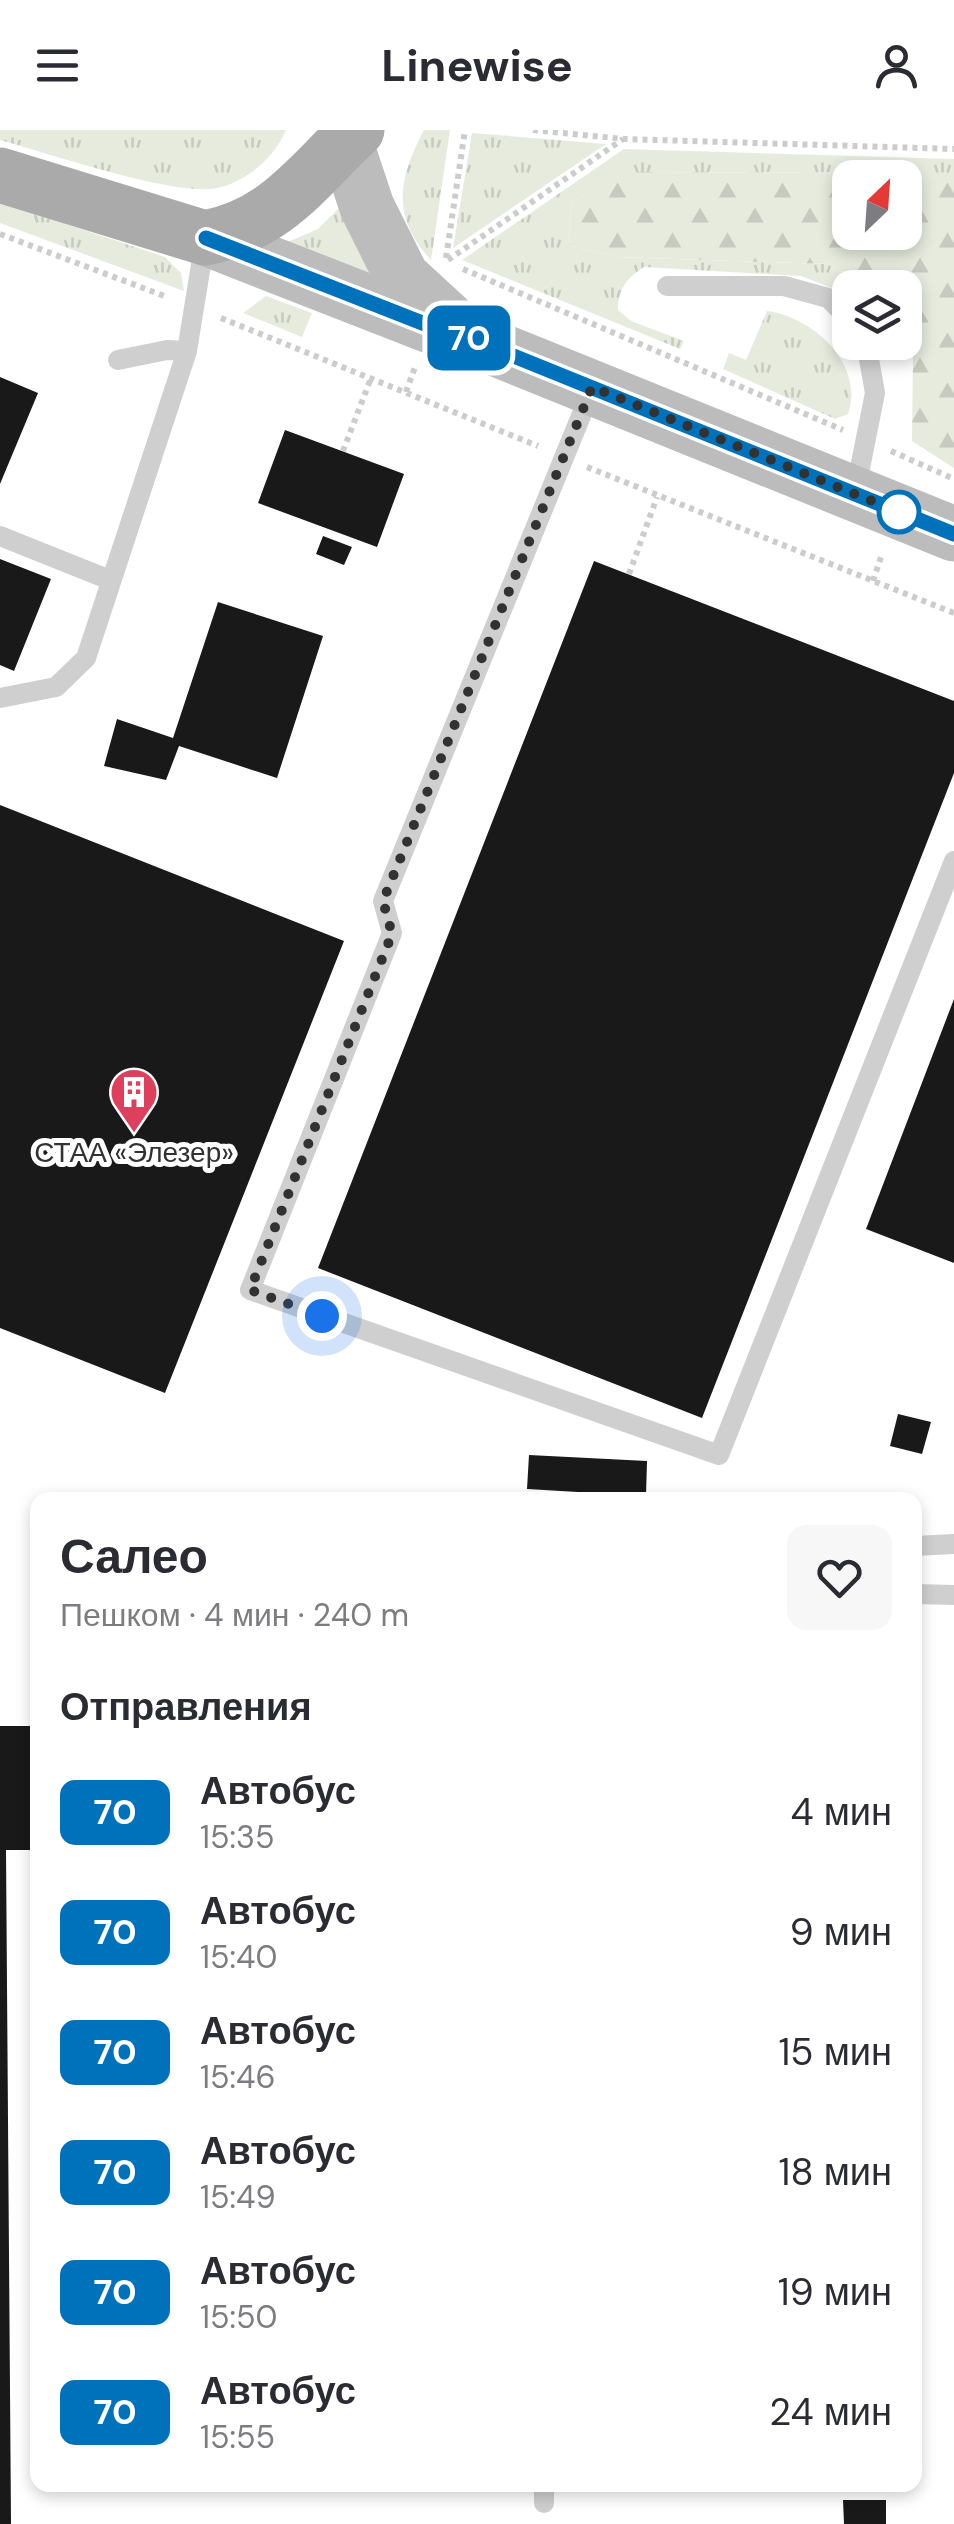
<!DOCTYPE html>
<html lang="ru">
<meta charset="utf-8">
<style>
:root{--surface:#fff;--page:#f7f7f7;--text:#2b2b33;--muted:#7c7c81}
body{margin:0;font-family:"DM Sans",sans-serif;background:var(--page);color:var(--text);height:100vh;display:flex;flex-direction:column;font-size:38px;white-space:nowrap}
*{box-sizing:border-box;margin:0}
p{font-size:32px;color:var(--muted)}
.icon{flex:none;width:55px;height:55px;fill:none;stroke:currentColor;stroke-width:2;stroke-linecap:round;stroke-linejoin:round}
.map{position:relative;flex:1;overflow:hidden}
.sheet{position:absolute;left:30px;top:1362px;width:892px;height:1000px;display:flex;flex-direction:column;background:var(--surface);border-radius:20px;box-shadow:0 5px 15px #0003}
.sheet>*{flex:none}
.badge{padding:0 20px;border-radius:15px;font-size:35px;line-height:65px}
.needle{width:65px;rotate:25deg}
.fabs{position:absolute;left:832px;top:30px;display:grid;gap:20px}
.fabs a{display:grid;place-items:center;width:90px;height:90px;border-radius:20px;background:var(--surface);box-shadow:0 5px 15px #0003;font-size:50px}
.you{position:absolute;width:50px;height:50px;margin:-25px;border:8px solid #fff;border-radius:50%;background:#1a73e8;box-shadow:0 0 0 15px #1a73e833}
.map>.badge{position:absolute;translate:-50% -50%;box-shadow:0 0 0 5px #fff}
h2{padding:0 30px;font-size:38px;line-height:90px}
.round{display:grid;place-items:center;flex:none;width:105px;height:105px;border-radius:20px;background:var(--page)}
.headline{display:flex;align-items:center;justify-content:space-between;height:170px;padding:0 30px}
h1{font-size:48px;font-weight:700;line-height:75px}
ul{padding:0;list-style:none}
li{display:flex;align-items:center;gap:30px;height:120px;padding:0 30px}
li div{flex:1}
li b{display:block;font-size:38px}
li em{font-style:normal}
li .badge{min-width:110px;font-weight:700;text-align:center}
header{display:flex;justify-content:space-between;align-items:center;height:130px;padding:0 30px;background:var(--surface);font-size:45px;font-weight:700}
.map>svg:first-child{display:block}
.grass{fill:url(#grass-tufts)}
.forest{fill:url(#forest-firs);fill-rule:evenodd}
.building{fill:#191919}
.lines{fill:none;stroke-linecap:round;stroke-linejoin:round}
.path{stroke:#ccc;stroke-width:6;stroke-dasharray:5 5;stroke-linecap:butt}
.service{stroke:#cfcfcf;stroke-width:20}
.secondary{stroke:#bcbcbc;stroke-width:55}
.primary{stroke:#aaa;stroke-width:55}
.line-casing{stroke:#fff;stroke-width:22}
.line{stroke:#0072bc;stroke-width:15}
.walk{stroke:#323232;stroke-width:10;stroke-dasharray:0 18}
.stop-dot{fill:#fff;stroke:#0072bc;stroke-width:5}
.labels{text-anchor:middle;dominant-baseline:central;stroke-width:10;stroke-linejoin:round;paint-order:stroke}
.poi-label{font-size:28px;fill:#323232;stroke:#fff}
</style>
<header><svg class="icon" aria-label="menu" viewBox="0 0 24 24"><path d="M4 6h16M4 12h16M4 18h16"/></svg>Linewise<svg class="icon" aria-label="person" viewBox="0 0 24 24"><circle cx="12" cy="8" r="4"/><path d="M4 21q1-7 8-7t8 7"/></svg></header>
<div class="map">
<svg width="954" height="2394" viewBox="0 0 954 2394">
<defs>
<pattern id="grass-tufts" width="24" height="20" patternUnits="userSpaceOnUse" patternTransform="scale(2.5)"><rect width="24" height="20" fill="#e6ebde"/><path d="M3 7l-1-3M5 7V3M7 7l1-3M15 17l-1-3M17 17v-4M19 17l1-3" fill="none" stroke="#c6cabf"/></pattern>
<pattern id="forest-firs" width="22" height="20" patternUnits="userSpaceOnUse" patternTransform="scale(2.5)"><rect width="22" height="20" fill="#e6ebde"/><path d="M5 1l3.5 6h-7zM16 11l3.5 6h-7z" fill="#c6cabf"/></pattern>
</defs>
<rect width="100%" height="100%" fill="#fff"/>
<!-- grass -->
<path class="grass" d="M0 0H286C275 27 246 52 217 58 175 67 48 23 0 10Z
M424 0H450L431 130C391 87 398 49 424 0Z
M472 3 606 14 453 118Z
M624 19 954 29V43L624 42 572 72 569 115 616 127 827 134 872 157 850 158V165L801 146 644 137C627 148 618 159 618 180L631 191 684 211 680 219 462 130Z
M0 72 165 127 181 143 184 161 0 93Z
M341 76 378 147 283 114 318 99Z
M266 166 312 183 302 207 243 183Z
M767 181C813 187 865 234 848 284L835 289 723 239 729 223 746 230Z"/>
<!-- forest -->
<path class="forest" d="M623 42 954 43V338L912 311 913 224 905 208V158L872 157 827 134 616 127 569 115 572 72ZM850 48H905V102H850Z"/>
<!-- building -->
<path class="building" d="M0 247 38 263 0 354Z
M285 300 404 344 377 417 258 373Z
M323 406 352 417 344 435 316 424Z
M0 429 51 449 14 541 0 535Z
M594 431 954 571V643L702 1288 318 1138Z
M218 472 323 506 277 648 179 616 166 650 104 636 117 589 173 608Z
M0 675 344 811 165 1263 0 1198Z
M954 869V1133L866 1099Z
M898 1284 931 1292 922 1324 890 1316Z
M529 1325 647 1331 646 1366 527 1359Z
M0 1596H38V1720H6L11 2394H0Z
M843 2370H886V2394H844Z"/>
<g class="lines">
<!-- path -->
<path class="path" d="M533 0 624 9 954 19
M0 104 167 167
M446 128 465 0
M448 130 623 9
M463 139 843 300
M221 188 538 316
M406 262 415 237
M343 321 371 248
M891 321 954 349
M587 337 954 483
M629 444 657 367
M873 451 882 424"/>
<!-- service -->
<path class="service" d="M667 156H784L828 168 850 190
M118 230 167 220 187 221
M592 259 383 771 392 803 250 1160 719 1325 954 731
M855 363 875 263 866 212
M0 406 110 450
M0 568 56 557 86 528 187 221 205 110
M915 1416 954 1414
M915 1464 954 1465
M544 2355V2373"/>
<!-- secondary -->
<path class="secondary" d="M345 11 367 77 402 147 452 193
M205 108 430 196 469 208 954 404"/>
<!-- primary -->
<path class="primary" d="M0 45 205 108C277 94 307 47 357 0"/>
</g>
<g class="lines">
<!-- line casing -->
<g class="line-casing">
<path id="line" d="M206 108 430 196 469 208 954 404"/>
</g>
<!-- line -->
<use href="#line" class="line"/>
<!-- walk -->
<path class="walk" d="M322 1186 250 1160 392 804 383 771 592 257 899 382"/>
</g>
<!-- icons -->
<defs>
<g id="building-pin" transform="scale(2.5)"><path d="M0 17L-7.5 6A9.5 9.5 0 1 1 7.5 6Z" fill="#de3f5d" stroke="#fff"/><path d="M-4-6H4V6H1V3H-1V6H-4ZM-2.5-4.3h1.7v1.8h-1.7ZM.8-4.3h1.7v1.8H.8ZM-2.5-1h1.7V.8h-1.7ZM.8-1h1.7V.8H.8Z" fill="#fff"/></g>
</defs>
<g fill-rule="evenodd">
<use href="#building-pin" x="134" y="962"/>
</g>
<!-- markers -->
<circle class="stop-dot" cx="899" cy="382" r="20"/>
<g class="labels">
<!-- poi labels -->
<g class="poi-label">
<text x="134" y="1022">СТАА «Элезер»</text>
</g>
</g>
</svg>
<div class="fabs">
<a><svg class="needle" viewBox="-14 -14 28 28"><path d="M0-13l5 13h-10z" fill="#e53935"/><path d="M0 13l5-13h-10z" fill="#7c7c81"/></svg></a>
<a><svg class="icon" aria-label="layers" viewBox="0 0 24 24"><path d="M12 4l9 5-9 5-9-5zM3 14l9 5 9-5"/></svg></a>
</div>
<div class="you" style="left:322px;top:1186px"></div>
<b class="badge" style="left:469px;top:208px;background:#0072bc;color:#fff">70</b>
<section class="sheet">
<div class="headline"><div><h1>Салео</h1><p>Пешком · 4 мин · 240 m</p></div><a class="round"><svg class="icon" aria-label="heart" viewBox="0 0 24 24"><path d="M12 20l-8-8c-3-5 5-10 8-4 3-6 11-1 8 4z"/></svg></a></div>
<h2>Отправления</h2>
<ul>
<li><span class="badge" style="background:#0072bc;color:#fff">70</span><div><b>Автобус</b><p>15:35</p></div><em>4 мин</em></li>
<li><span class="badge" style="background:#0072bc;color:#fff">70</span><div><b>Автобус</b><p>15:40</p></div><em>9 мин</em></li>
<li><span class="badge" style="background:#0072bc;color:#fff">70</span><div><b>Автобус</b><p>15:46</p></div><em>15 мин</em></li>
<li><span class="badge" style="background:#0072bc;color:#fff">70</span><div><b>Автобус</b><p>15:49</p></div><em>18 мин</em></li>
<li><span class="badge" style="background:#0072bc;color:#fff">70</span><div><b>Автобус</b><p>15:50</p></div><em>19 мин</em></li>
<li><span class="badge" style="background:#0072bc;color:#fff">70</span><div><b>Автобус</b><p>15:55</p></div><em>24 мин</em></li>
</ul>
</section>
</div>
